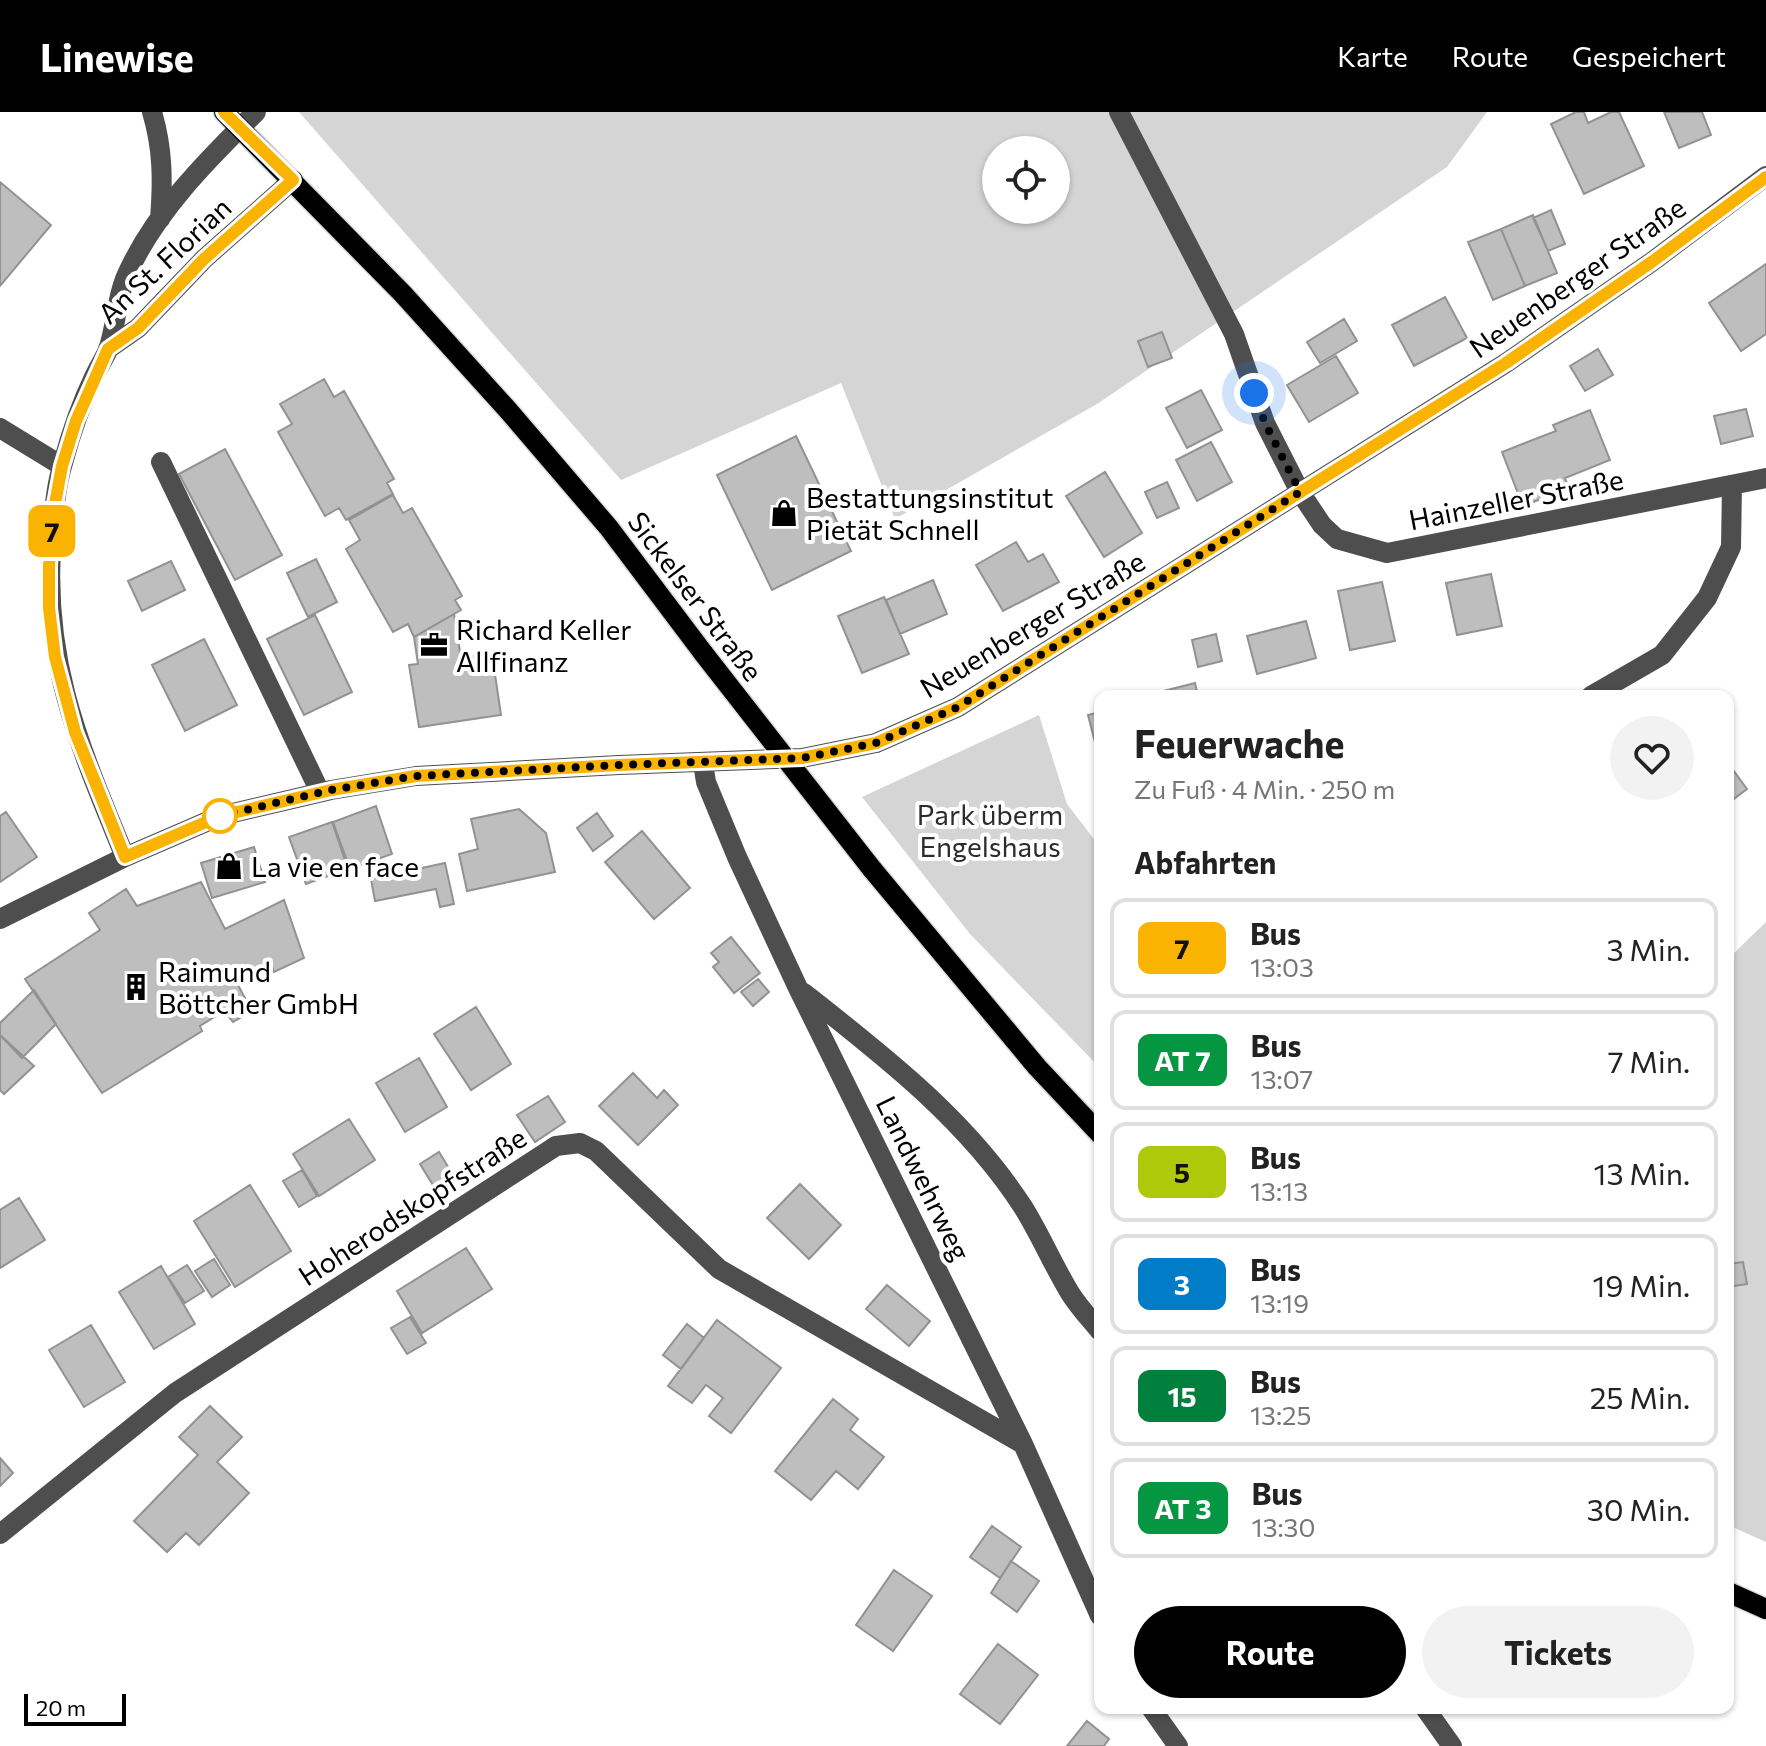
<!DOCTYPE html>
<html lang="de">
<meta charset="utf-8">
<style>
:root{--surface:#fff;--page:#f2f2f2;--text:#222;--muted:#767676;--line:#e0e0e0;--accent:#000}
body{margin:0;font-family:Commissioner,sans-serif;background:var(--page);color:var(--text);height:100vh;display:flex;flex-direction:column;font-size:30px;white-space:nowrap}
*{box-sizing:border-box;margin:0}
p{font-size:26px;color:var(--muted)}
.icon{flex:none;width:44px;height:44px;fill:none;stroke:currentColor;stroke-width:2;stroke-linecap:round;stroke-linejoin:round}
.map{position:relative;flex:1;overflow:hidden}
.drawer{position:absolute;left:1094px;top:578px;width:640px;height:1024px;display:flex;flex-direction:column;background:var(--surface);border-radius:16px;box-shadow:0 2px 6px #0004}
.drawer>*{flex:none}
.badge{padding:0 16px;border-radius:12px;font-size:28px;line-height:52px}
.fabs{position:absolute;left:982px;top:24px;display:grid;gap:16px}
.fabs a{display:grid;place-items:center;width:88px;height:88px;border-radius:50%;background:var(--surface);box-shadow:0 2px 6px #0004;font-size:40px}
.scale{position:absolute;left:24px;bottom:20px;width:102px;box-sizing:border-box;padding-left:8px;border:4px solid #000;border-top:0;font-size:22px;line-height:28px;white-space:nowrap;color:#000;-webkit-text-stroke:6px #fff;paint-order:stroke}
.you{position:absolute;width:40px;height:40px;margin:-20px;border:6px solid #fff;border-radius:50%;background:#1a73e8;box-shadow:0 0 0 12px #1a73e833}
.map>.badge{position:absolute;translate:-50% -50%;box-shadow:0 0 0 4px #fff}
h2{padding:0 40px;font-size:30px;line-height:72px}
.round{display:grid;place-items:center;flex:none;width:84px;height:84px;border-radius:42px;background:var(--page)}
.summary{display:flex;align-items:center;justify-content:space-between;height:136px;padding:0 40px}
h1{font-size:38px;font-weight:700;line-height:60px}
.primary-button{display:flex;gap:16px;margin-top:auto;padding:16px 40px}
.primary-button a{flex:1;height:92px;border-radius:48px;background:var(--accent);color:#fff;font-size:32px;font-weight:700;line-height:92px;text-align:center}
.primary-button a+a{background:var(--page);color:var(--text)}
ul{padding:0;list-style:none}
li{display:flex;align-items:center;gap:24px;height:100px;margin:0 16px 12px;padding:0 24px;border:4px solid var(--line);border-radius:16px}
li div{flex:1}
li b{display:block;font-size:30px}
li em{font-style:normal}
li .badge{min-width:88px;font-weight:700;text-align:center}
header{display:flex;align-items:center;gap:48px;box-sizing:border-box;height:112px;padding:0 40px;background:var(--accent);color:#fff}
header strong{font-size:38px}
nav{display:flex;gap:44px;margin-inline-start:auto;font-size:28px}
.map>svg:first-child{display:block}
.green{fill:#d5d5d5;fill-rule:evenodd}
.building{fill:#bebebe;stroke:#929292;stroke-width:2}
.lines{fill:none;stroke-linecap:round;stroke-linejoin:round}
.major-casing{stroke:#dbdbdb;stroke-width:23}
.minor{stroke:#4e4e4e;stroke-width:20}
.major{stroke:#000;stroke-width:20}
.major-bridge-casing{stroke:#dbdbdb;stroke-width:23;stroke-linecap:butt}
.major-bridge{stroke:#000;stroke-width:20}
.line-casing{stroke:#fff;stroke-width:18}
.line{stroke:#fab300;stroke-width:12}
.walk{stroke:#000;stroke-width:8;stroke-dasharray:0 14.4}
.stop-dot{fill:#fff;stroke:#fab300;stroke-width:4}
.labels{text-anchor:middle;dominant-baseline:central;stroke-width:8;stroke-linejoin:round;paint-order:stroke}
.street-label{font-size:28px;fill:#000;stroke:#fff}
.poi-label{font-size:28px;fill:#000;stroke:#fff;text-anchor:start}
.park-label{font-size:28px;fill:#2c2c2c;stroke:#fff}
</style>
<header>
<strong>Linewise</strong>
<nav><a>Karte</a><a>Route</a><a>Gespeichert</a></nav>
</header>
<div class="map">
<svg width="1766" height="1634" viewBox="0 0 1766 1634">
<rect width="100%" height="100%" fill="#fff"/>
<!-- green -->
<path class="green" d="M299 0H1487L1447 55 1097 292 895 407 841 271 621 368ZM996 38H1056V98H996Z
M1039 603 1067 692 1100 735V956L970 822 862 685Z
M1766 810V1430L1728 1413V847Z"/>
<!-- building -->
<path class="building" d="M1576 0H1584L1588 11 1611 0H1619L1644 54 1584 82 1551 12Z
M1664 0H1702L1711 23 1679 36Z
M0 70 51 113 0 174Z
M1551 98 1565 132 1548 139 1533 106Z
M1533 103 1557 161 1525 174 1501 117Z
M1501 117 1525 174 1493 188 1468 130Z
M1766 152V222L1741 239 1709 191Z
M1445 185 1467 226 1414 254 1392 213Z
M1344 207 1357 229 1320 251 1307 230Z
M1162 220 1172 246 1148 255 1138 229Z
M1598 237 1613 263 1585 279 1570 254Z
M1336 244 1358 281 1309 310 1287 273Z
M324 267 334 285 344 279 394 367 387 371 393 382 346 408 339 396 325 404 278 320 292 312 280 292Z
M1201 278 1222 318 1187 336 1166 296Z
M1746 297 1753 324 1721 332 1714 304Z
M1590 298 1610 348 1565 366 1569 376 1531 391 1527 381 1519 384 1502 340 1556 319 1553 313Z
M796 324 851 439 772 478 717 363Z
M1211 330 1232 370 1197 389 1176 348Z
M225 337 282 443 235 468 179 362Z
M1105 360 1142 421 1104 445 1066 384Z
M1167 370 1179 396 1157 406 1145 380Z
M393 383 403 401 412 396 462 484 455 488 461 498 414 525 408 512 393 520 346 437 360 428 349 408Z
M1016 430 1028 450 1043 442 1059 470 1003 499 976 453Z
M316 447 337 490 308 505 287 461Z
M171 449 185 478 142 499 128 469Z
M1491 462 1502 514 1457 523 1446 471Z
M933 468 947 502 900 522 886 488Z
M1382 470 1395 529 1350 538 1338 479Z
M884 485 909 542 862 561 838 504Z
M454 502 461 546 492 542 501 603 419 615 409 553 418 552 414 525Z
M315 503 352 580 304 603 267 527Z
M1306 509 1316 546 1257 562 1247 524Z
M1216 522 1222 549 1198 555 1192 528Z
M204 527 237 593 185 619 152 553Z
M1195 571 1198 584H1144Z
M1100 600V642H1098L1088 603Z
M1728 651 1747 677 1730 690 1728 688Z
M376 694 392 742 350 757 333 710Z
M519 697 546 721 555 760 467 779 459 742 478 737 471 707Z
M6 700 37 745 0 770V704Z
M597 701 613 724 593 739 577 716Z
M332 710 348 757 306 772 289 725Z
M642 719 690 776 654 807 605 750Z
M254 735 265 770 212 786 201 751Z
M445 751 454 792 440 795 436 777 375 789 371 767Z
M201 770 225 817 284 788 304 846 274 860 272 855 238 873 252 899 233 910 224 899 200 914 202 919 102 981 25 867 100 818 89 801 126 777 137 794Z
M731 825 760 861 734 881 713 855 719 850 711 841Z
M758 867 769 880 753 894 741 880Z
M34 878 56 912 22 946 0 923V911Z
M476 895 511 952 471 978 434 922Z
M0 923 34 954 4 982 0 978Z
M419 946 447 995 405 1020 376 971Z
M633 961 657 986 664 978 678 993 638 1033 599 994Z
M548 984 565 1010 535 1030 517 1003Z
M349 1007 375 1048 319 1084 293 1042Z
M439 1040 455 1066 436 1078 420 1052Z
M302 1058 317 1084 299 1095 283 1069Z
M800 1072 841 1113 809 1147 767 1106Z
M250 1073 291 1139 235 1175 194 1109Z
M19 1086 45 1128 0 1156V1098Z
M466 1136 492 1177 422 1221 397 1179Z
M214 1147 230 1173 212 1185 195 1159Z
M1743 1150 1747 1172 1728 1175V1152Z
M187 1153 204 1179 185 1191 168 1165Z
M161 1154 195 1212 154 1237 119 1180Z
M887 1173 930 1209 909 1234 866 1197Z
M410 1205 426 1231 407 1242 391 1216Z
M717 1208 781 1256 731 1321 709 1304 723 1286 706 1273 692 1291 668 1274Z
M687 1212 704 1226 681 1257 663 1243Z
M91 1213 125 1270 84 1295 49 1238Z
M833 1287 858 1307 850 1318 884 1345 858 1377 836 1359 811 1388 775 1359Z
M210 1294 242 1325 217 1350 249 1381 199 1433 186 1421 167 1440 134 1409 198 1343 179 1325Z
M0 1346 13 1361 0 1374Z
M992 1414 1021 1435 1000 1466 970 1445Z
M1011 1449 1039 1469 1017 1500 991 1481Z
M894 1458 932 1484 893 1539 856 1513Z
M998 1532 1038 1563 1000 1612 960 1582Z
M1087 1609 1109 1627 1104 1634H1067Z"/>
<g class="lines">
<!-- major casing -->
<g class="major-casing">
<path id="major" d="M224 0 403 182 507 297 609 416 704 542
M872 757 1037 955 1100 1022
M1728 1480 1766 1497"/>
</g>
<!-- minor -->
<path class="minor" d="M152 0C163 37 163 69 160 107
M1119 0 1234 222 1265 311 1300 380 1322 413 1337 427 1387 441 1766 366
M108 237 138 216 204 147 293 68
M0 316 62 354
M161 350 320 680
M1591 584 1662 543 1707 486 1731 435 1732 373
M703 651 706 670 737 745 798 876 1023 1332 1100 1504
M125 745C79 633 41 547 52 423 54 399 56 373 63 351 71 321 81 292 94 265 98 256 104 247 108 238 116 215 116 190 125 167 152 103 207 48 256 0
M0 807 125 745 220 704 331 678 416 664 619 653 802 646 876 631 958 595 1506 251 1653 149 1766 64
M804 881C884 944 967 1008 1023 1095 1040 1122 1053 1153 1070 1181 1078 1194 1090 1207 1100 1219
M0 1422 175 1281 556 1034 580 1031 596 1039 719 1157 1023 1332
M1151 1596 1178 1634
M1425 1596 1452 1634"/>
<!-- major -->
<use href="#major" class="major"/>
<!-- major-bridge casing -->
<g class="major-bridge-casing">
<path id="major-bridge" d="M704 542 872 757"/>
</g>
<!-- major-bridge -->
<use href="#major-bridge" class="major-bridge"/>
</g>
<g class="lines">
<!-- line casing -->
<g class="line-casing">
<path id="line" d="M224 0 293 68 204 147 138 216 108 237 76 309 62 354 53 403 49 453V496L55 545 75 620 125 745 220 704 331 678 416 664 619 653 802 646 876 631 958 595 1506 251 1653 149 1766 65"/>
</g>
<!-- line -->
<use href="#line" class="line"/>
<!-- walk -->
<path class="walk" d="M220 704 331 678 416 664 619 653 802 646 876 631 958 595 1300 380 1265 311 1254 281"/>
</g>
<!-- icons -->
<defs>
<g id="shop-bare" transform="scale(2.16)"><path d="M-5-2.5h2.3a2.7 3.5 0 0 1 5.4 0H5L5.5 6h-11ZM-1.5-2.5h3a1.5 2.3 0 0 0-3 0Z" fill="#000" stroke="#fff" stroke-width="2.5" paint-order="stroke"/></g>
<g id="office-bare" transform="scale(2.16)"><path d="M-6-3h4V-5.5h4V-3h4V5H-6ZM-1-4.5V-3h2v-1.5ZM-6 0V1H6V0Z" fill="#000" stroke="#fff" stroke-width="2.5" paint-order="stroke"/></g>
<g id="building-bare" transform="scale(2.16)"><path d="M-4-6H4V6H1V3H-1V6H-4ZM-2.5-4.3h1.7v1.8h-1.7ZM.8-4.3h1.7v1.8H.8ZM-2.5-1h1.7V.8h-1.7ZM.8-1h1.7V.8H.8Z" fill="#000" stroke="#fff" stroke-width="2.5" paint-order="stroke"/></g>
</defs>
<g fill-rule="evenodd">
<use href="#shop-bare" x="784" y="401"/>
<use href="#office-bare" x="434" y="533"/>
<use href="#shop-bare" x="229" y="754"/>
<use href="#building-bare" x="136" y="875"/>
</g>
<!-- markers -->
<circle class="stop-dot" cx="220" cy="704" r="16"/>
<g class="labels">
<!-- street labels -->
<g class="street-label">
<text transform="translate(164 148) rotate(-43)">An St. Florian</text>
<text transform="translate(1577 165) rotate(-35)">Neuenberger Straße</text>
<text transform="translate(1516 387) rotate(-11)">Hainzeller Straße</text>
<text transform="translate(696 484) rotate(53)">Sickelser Straße</text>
<text transform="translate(1032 512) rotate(-31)">Neuenberger Straße</text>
<text transform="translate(924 1066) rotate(64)">Landwehrweg</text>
<text transform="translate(412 1094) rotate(-33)">Hoherodskopfstraße</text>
</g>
<!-- poi labels -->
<g class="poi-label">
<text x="806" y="385">Bestattungsinstitut<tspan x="806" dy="32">Pietät Schnell</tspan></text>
<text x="456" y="517">Richard Keller<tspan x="456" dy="32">Allfinanz</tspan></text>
<text x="251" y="754">La vie en face</text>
<text x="158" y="859">Raimund<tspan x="158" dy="32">Böttcher GmbH</tspan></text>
</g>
<!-- park labels -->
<g class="park-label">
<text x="990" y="702">Park überm<tspan x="990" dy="32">Engelshaus</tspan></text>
</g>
</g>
</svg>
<div class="fabs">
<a><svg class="icon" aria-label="locate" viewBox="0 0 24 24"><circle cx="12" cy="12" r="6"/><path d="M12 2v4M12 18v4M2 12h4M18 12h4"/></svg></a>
</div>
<div class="scale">20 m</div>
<div class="you" style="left:1254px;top:281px"></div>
<b class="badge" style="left:52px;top:419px;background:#fab300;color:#111">7</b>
<section class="drawer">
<div class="summary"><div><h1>Feuerwache</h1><p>Zu Fuß · 4 Min. · 250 m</p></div><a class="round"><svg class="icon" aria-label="heart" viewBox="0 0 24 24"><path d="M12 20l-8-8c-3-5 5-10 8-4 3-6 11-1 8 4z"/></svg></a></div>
<h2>Abfahrten</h2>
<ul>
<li><span class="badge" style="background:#fab300;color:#111">7</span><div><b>Bus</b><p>13:03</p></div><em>3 Min.</em></li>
<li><span class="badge" style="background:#059641;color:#fff">AT 7</span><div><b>Bus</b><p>13:07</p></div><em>7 Min.</em></li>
<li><span class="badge" style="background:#aec90a;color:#111">5</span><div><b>Bus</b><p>13:13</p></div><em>13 Min.</em></li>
<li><span class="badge" style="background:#007dc6;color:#fff">3</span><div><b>Bus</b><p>13:19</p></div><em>19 Min.</em></li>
<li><span class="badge" style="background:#007f3d;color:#fff">15</span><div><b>Bus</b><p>13:25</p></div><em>25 Min.</em></li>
<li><span class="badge" style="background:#059641;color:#fff">AT 3</span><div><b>Bus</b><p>13:30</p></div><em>30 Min.</em></li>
</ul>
<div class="primary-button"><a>Route</a><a>Tickets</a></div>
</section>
</div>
